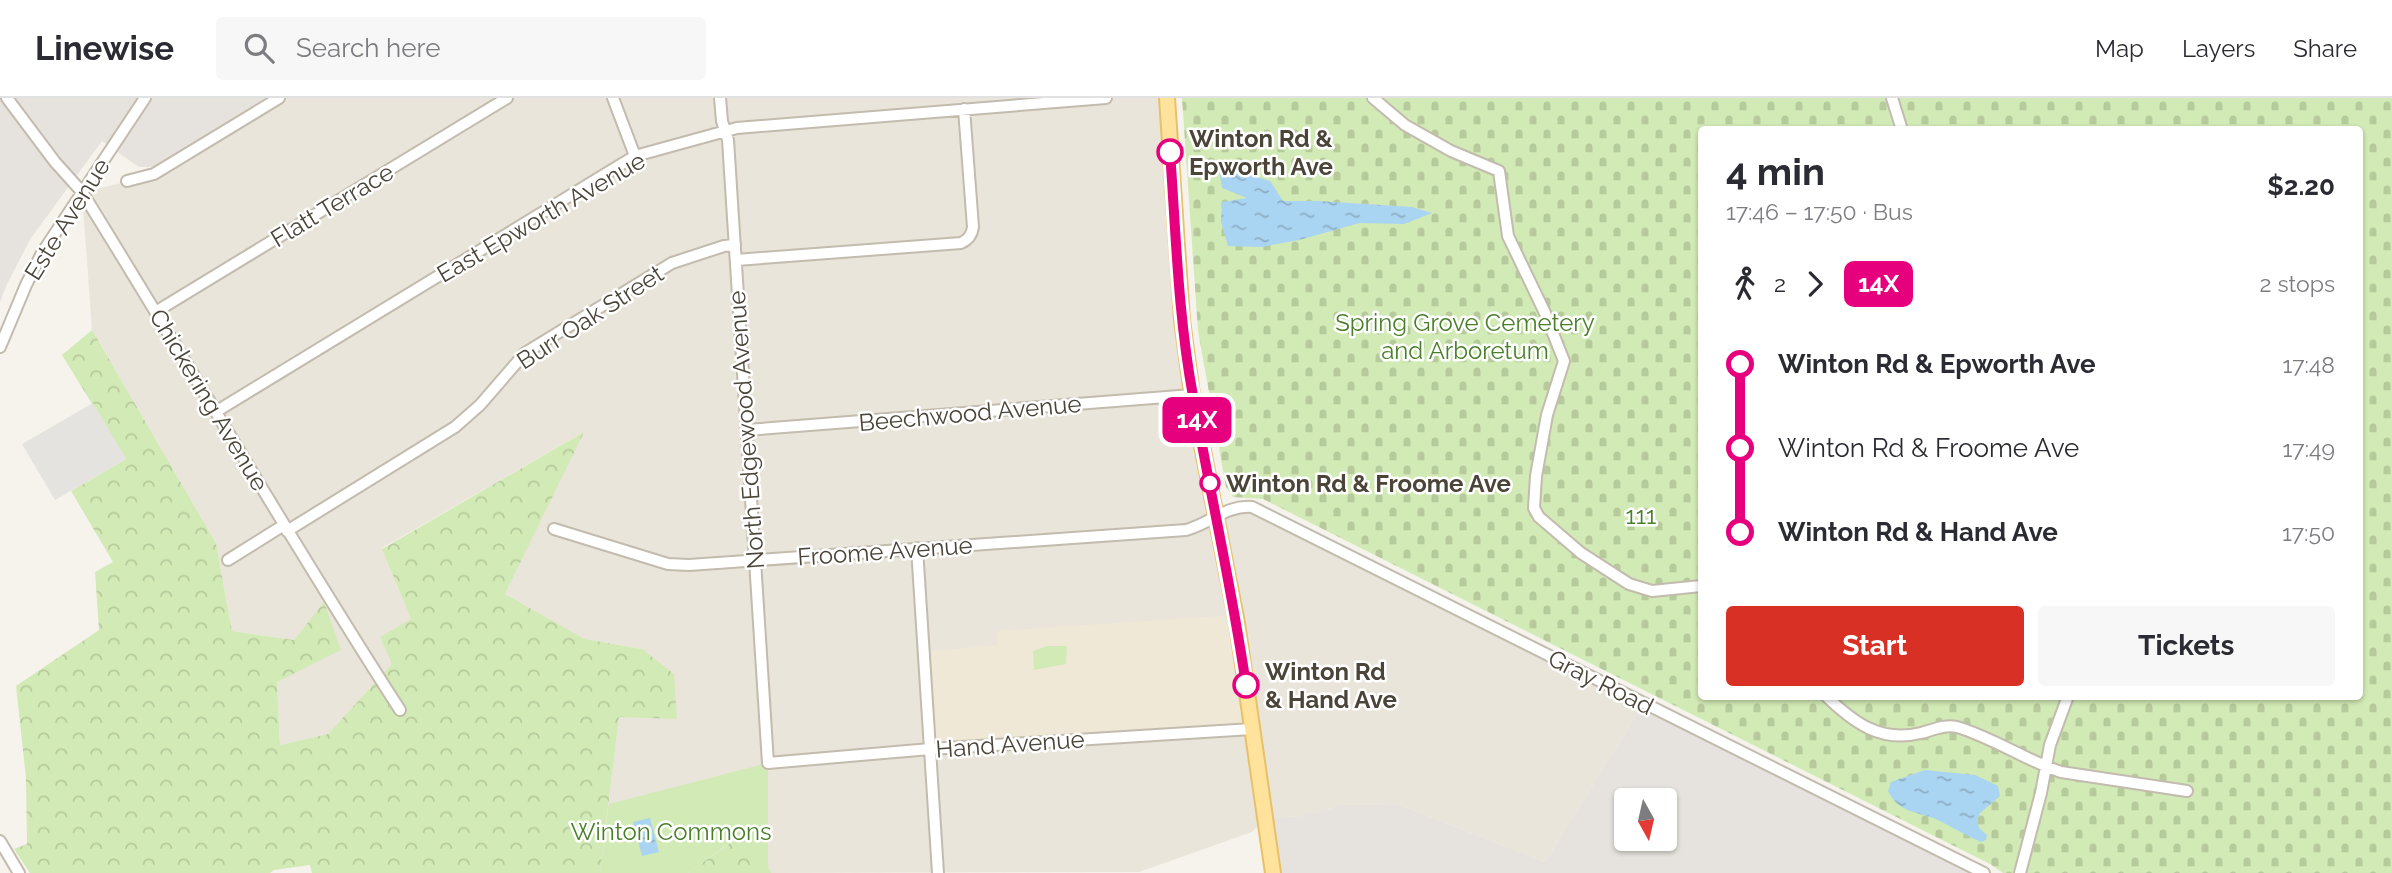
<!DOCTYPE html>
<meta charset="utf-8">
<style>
:root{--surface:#fff;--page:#f7f7f7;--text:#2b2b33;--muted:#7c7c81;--line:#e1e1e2;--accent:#d93025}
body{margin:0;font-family:Raleway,sans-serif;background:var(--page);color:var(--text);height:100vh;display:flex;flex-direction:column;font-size:26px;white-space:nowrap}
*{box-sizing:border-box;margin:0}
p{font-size:23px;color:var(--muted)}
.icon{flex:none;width:38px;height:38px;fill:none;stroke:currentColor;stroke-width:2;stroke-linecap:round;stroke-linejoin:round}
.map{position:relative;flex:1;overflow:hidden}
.drawer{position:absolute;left:1698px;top:28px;width:665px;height:574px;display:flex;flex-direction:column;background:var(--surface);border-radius:7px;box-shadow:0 2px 5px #0004}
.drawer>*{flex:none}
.badge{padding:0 14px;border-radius:10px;font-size:24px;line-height:46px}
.needle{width:46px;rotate:172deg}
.controls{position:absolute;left:1614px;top:690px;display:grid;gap:14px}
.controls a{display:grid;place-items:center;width:63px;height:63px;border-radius:7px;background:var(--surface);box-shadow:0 2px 5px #0004;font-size:35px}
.map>.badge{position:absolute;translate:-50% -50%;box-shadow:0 0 0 4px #fff}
.legs{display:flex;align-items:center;gap:10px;height:77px;padding:0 28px;font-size:23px}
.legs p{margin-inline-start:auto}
.head{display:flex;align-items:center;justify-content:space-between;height:119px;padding:0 28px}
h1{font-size:38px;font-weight:700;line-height:52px}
.primary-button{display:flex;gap:14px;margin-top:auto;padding:14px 28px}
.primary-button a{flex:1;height:80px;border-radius:7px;background:var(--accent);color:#fff;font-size:28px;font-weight:700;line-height:80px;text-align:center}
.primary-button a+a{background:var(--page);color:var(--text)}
ul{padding:0 28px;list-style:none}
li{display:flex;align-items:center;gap:24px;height:84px;font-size:26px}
li i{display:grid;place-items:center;width:10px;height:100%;margin:0 9px;background:currentColor}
li i::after{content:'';width:18px;height:18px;margin:-9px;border:5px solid;border-radius:50%;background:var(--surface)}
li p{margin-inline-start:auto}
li:first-child i{background:linear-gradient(#0000 50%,currentColor 0)}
li:last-child i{background:linear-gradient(currentColor 50%,#0000 0)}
header{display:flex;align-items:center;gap:42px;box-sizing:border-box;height:98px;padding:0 35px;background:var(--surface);border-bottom:2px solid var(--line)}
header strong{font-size:33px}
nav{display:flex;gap:38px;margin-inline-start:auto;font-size:24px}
.search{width:490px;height:63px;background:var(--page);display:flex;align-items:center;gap:18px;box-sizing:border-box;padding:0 24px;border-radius:7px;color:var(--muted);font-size:26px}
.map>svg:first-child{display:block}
.residential{fill:#eae5da}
.industrial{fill:#e6e2dd;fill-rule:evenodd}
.education{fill:#efe8d6}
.green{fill:#d2eab5}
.forest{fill:url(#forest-crowns)}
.cemetery{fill:url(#cemetery-stones);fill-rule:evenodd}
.parking{fill:#e5e3e0}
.water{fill:url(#water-ripples)}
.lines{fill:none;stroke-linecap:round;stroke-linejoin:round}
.minor-casing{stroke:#c2bbae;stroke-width:14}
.major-casing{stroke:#e6c16a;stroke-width:18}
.minor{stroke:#fff;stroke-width:10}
.major{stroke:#ffe39c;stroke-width:14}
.line-1-casing{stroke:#fff;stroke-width:16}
.line-1{stroke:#e6007e;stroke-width:10}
.stop-1-dot{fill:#fff;stroke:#e6007e;stroke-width:3.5}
.labels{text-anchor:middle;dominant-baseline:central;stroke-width:5;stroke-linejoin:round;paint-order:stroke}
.stop-label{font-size:24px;font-weight:bold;fill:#4b4439;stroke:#fff;text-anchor:start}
.street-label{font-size:24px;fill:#4b4439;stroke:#fff}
.park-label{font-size:24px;fill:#4a7f2a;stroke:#fff}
</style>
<header>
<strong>Linewise</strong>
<div class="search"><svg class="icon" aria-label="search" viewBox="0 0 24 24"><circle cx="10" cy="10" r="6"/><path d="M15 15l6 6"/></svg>Search here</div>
<nav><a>Map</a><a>Layers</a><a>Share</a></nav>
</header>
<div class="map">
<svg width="2392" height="775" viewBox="0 0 2392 775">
<defs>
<pattern id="forest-crowns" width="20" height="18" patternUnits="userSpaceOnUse" patternTransform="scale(1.75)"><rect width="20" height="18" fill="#d2eab5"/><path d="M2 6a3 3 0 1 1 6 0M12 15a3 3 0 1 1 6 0" fill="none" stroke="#b6ca9c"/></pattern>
<pattern id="cemetery-stones" width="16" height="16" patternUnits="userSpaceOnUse" patternTransform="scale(1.75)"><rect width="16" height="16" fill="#d2eab5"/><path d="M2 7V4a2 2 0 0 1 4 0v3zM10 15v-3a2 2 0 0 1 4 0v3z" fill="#b6ca9c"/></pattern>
<pattern id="water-ripples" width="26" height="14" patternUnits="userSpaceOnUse" patternTransform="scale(1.75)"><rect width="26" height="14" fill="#a9d4f2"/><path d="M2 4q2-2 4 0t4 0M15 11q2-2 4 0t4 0" fill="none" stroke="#8caec5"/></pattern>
</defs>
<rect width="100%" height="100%" fill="#f6f3ec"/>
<!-- residential -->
<path class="residential" d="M279 0H1167L1182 222 1216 416 1244 408 1644 605 1545 764 1397 706 1344 707 1301 718 1265 721 1252 734 1139 774 772 775 742 736 688 775H600L619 619 642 551 585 541 505 496 582 335 382 450 411 521 392 566 328 636 280 647 277 584 325 504 294 542 232 533 216 445 92 232 82 94 135 82Z"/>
<!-- industrial -->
<path class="industrial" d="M0 0H265L153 69H139L102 43 31 140 7 186 0 204Z
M1644 605 1984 775H1273L1265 721 1301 718 1344 707 1397 706 1545 764ZM1626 702H1664V740H1626Z"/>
<!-- education -->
<path class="education" d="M1235 517 1252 631 930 651 924 554 997 547V533Z"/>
<!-- green -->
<path class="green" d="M1047 548H1067L1066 566 1034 572 1033 553Z
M768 665V770L742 736 688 775H600L609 706Z"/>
<!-- forest -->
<path class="forest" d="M92 232 216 445 232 533 294 542 324 504 341 552 277 584 280 647 328 636 392 566 380 539 411 521 382 451 584 334 505 496 585 541 642 551 674 576 677 621 619 619 600 775H312L310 767 274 772 270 775H30L14 751 27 746 26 680 16 588 99 532 95 474 113 464 71 393 126 361 62 257Z
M743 736 772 775H688Z"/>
<!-- cemetery -->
<path class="cemetery" d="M1182 0H2392V775H2003L1990 766 1263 401 1233 399 1226 389 1198 233ZM1701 32H2359V598H1701Z"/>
<!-- parking -->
<path class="parking" d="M93 305 126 361 55 402 22 346Z"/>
<!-- water -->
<path class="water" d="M1218 66H1235L1246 76 1270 83 1283 103H1318L1412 109 1432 115 1404 126 1360 125 1299 142 1261 149 1228 148 1221 124 1222 104 1247 100 1222 90Z
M1925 672 1975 677 1998 688 2000 698 1980 715 1977 722 1979 730 1987 737 1986 742 1981 744C1967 738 1954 730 1940 723 1919 713 1899 716 1888 693L1891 684Z
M650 720 659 754 642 758 633 724Z"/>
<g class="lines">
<!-- minor casing -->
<g class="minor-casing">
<path id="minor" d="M7 0 55 64 82 94C189 266 290 442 400 612
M613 0 635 58
M720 0 722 23 728 42 768 665 930 651 1252 631
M1373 0 1405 27 1451 53 1499 73 1508 138 1545 215 1564 263 1547 317 1536 378 1534 410 1539 419 1581 455 1629 486 1652 493 1701 488
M1892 0 1902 32
M127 83 154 76 279 0
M736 162 961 145C968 142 972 137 973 129L964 11
M157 213 507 0
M0 249 26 187 42 155 145 0
M217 313 635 58 737 30 1106 0
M747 332 1192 297
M554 431 668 466 689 467 1186 432C1210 426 1225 407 1252 409L1984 775
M287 433 455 329 480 307 525 255 672 165 724 148 735 147
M917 450 938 775
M228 462 284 427
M1826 598C1854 625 1881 645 1921 635 1933 632 1945 626 1957 629 1994 640 2025 662 2061 674L2187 693
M0 743 19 775
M2020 775 2041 695 2050 647 2068 598"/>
</g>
<!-- major casing -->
<g class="major-casing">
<path id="major" d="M1167 0 1182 222 1192 297 1237 525 1273 775"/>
</g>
<!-- minor -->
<use href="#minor" class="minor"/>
<!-- major -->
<use href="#major" class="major"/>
</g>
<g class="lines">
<!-- line-1 casing -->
<g class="line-1-casing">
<path id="line-1" d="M1170 54C1176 135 1178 218 1193 298 1210 395 1232 490 1246 587"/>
</g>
<!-- line-1 -->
<use href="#line-1" class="line-1"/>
</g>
<!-- markers -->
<g class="stop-1-dot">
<circle cx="1170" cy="54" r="12"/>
<circle cx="1210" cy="385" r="9"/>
<circle cx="1246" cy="587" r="12"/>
</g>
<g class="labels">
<!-- stop labels -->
<g class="stop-label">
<text x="1189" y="40">Winton Rd &amp;<tspan x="1189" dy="28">Epworth Ave</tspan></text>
<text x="1226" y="385">Winton Rd &amp; Froome Ave</text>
<text x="1265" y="573">Winton Rd<tspan x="1265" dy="28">&amp; Hand Ave</tspan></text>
</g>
<!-- street labels -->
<g class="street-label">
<text transform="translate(332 107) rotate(-31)">Flatt Terrace</text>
<text transform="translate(541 119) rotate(-30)">East Epworth Avenue</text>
<text transform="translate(67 121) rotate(-58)">Este Avenue</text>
<text transform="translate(590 219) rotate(-33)">Burr Oak Street</text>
<text transform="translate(209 302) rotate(59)">Chickering Avenue</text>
<text transform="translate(970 315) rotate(-5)">Beechwood Avenue</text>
<text transform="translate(746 332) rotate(-94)">North Edgewood Avenue</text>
<text transform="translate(885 453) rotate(-4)">Froome Avenue</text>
<text transform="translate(1601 584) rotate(27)">Gray Road</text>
<text transform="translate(1010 646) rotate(-4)">Hand Avenue</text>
</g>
<!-- park labels -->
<g class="park-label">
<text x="1465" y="224">Spring Grove Cemetery<tspan x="1465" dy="28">and Arboretum</tspan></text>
<text x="1641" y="417">111</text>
<text x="671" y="733">Winton Commons</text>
</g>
</g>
</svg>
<div class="controls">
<a><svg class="needle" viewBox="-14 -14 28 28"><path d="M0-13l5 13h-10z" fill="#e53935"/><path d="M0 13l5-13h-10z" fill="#7c7c81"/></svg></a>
</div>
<b class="badge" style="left:1197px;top:322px;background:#e6007e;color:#fff">14X</b>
<section class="drawer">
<div class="head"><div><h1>4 min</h1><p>17:46 – 17:50 · Bus</p></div><b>$2.20</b></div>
<div class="legs"><svg class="icon" aria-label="walk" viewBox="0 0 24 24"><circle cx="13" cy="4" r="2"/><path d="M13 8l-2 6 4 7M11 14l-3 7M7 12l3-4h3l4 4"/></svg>2<svg class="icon" aria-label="forward" viewBox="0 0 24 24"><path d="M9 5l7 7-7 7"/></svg><b class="badge" style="background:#e6007e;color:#fff">14X</b><p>2 stops</p></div>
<ul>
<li><i style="color:#e6007e"></i><b>Winton Rd &amp; Epworth Ave</b><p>17:48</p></li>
<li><i style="color:#e6007e"></i><span>Winton Rd &amp; Froome Ave</span><p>17:49</p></li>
<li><i style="color:#e6007e"></i><b>Winton Rd &amp; Hand Ave</b><p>17:50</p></li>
</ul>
<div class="primary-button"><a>Start</a><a>Tickets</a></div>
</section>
</div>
